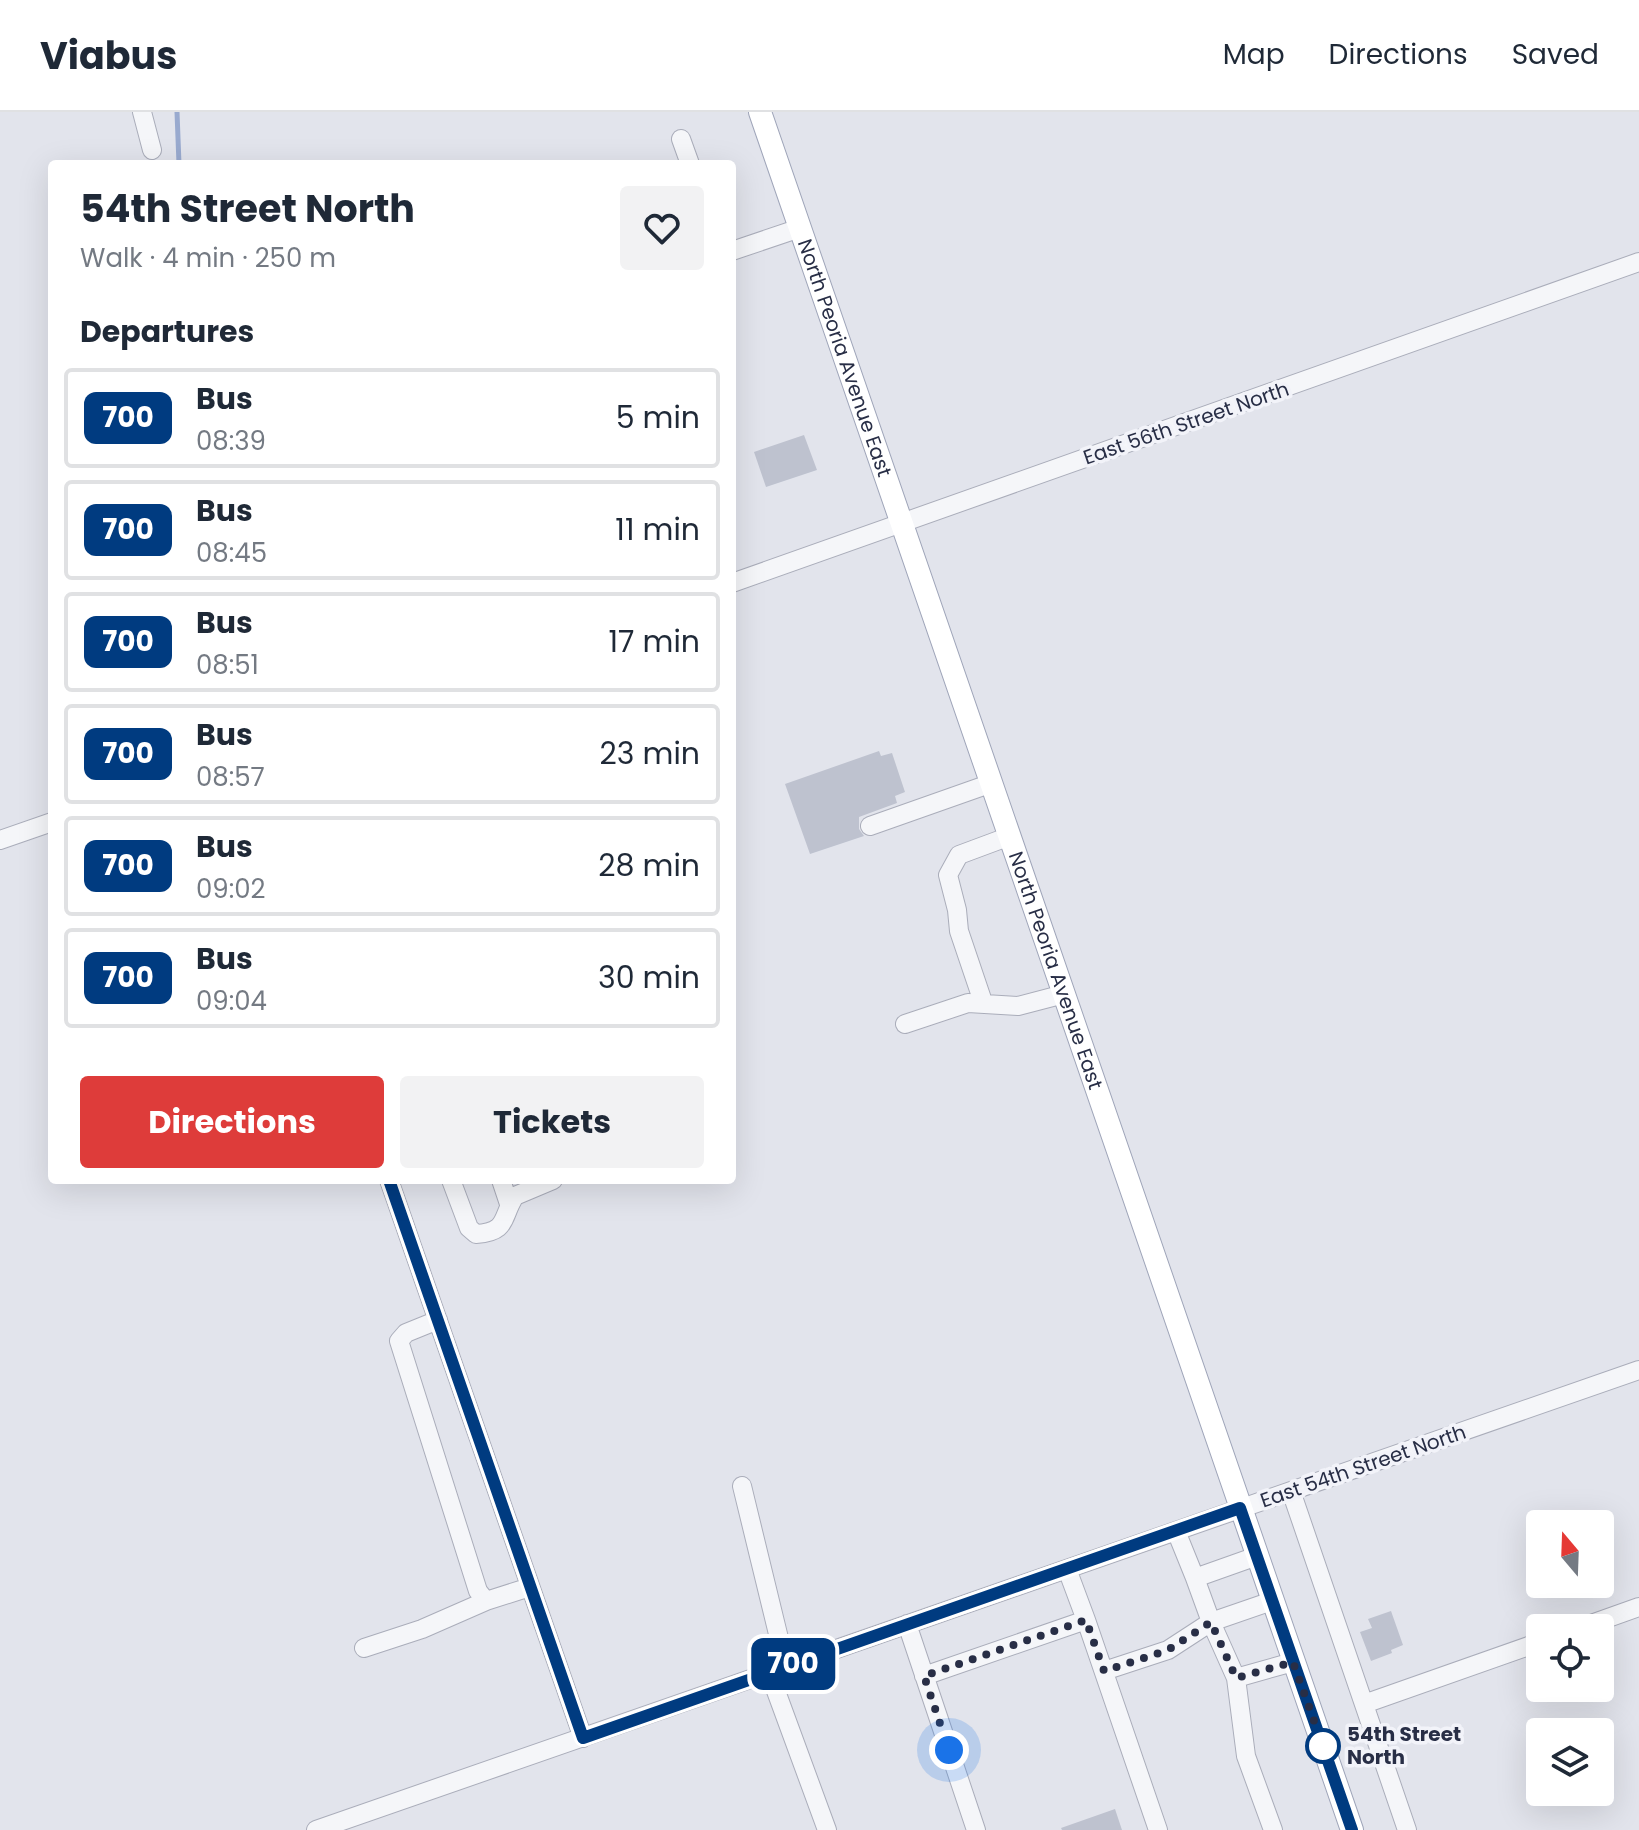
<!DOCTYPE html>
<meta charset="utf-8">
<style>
:root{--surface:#fff;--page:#f2f2f3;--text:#1f2937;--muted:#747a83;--line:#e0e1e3;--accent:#de3c3a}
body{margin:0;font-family:Poppins,sans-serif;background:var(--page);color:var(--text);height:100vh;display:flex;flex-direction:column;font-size:30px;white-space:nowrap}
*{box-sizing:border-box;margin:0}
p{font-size:26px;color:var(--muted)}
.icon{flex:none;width:44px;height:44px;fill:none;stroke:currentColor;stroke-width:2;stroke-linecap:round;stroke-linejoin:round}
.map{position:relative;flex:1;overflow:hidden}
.drawer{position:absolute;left:48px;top:48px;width:688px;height:1024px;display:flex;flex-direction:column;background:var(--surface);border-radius:8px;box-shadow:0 8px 32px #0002}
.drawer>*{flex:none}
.badge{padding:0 16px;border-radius:12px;font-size:28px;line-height:52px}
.needle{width:52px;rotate:341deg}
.tools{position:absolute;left:1526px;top:1398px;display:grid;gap:16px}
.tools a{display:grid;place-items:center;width:88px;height:88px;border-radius:8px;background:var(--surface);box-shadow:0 8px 32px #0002;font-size:40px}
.you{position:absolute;width:40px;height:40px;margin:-20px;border:6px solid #fff;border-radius:50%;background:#1a73e8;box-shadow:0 0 0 12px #1a73e833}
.map>.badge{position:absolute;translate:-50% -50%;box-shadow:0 0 0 4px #fff}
h2{padding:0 32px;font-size:30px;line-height:72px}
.round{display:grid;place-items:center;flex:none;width:84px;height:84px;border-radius:8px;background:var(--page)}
.headline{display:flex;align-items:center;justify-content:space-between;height:136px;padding:0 32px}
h1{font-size:38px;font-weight:700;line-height:60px}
.button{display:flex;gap:16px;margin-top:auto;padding:16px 32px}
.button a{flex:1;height:92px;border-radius:8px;background:var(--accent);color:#fff;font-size:32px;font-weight:700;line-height:92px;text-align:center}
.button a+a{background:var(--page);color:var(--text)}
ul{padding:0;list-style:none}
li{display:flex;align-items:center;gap:24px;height:100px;margin:0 16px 12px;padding:0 16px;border:4px solid var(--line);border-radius:8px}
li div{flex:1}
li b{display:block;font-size:30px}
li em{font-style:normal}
li .badge{min-width:88px;font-weight:700;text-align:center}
header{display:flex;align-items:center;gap:48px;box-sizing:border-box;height:112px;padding:0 40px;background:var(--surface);border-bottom:2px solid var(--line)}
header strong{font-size:38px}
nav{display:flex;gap:44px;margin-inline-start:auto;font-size:28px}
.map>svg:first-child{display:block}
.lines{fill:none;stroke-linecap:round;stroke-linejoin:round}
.stream{stroke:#99aacf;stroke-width:5}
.building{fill:#bec2cf}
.minor-casing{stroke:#aaadba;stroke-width:20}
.major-casing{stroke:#9fa5b9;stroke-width:24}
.minor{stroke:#f5f6f9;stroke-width:18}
.major{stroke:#fff;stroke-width:22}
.line-casing{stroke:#fff;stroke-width:18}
.line{stroke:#003b80;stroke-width:12}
.walk{stroke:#282e46;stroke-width:8;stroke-dasharray:0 14.4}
.stop-dot{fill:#fff;stroke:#003b80;stroke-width:4}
.labels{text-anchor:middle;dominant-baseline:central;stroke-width:7;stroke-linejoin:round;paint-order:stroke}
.street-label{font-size:20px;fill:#282e46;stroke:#f2f3f9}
.stop-label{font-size:20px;font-weight:bold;fill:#282e46;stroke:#f2f3f9;text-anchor:start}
</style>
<header>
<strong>Viabus</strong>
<nav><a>Map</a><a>Directions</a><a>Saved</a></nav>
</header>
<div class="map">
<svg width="1639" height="1718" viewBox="0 0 1639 1718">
<rect width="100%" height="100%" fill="#e2e4ec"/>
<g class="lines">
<!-- stream -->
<path class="stream" d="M177 0 179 52"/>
</g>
<!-- building -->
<path class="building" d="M804 323 817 358 766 375 754 340Z
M879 639 881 644 892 641 905 680 895 684 897 691 859 705V717L864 724 810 742 785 672Z
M1391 1499 1403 1533 1391 1538 1392 1541 1371 1549 1360 1520 1372 1516 1368 1507Z
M1115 1697 1122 1718H1062L1061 1716Z"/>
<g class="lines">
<!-- minor casing -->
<g class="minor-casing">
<path id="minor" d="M142 0 152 38
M681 27 690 52
M732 139 800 116
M732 471 1639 150
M870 714 992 671
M0 728 52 710
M983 890 959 819 957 798 948 763 959 743 1010 724
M905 912 968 891 1018 894 1064 882
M389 1068 583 1626
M451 1068 469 1116 476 1122C509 1120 501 1105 515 1084L553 1068
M501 1068 509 1092
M438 1208 406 1221 399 1229 478 1479 486 1489 530 1475
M742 1374 786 1555
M1291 1379 1407 1718
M1176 1419 1195 1466 1257 1444
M1195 1466 1211 1510 1272 1489
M1086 1508 1158 1718
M907 1512 976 1718
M1580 1516 1639 1495
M364 1536 422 1517 486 1489
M1104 1559 1168 1538 1211 1510 1236 1566 1293 1550
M769 1560 827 1718
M924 1564 1086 1508 1067 1457
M1236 1566 1246 1644 1273 1718
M1364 1592 1540 1530
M316 1718 1639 1258"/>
</g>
<!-- major casing -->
<g class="major-casing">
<g id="major">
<path id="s1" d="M760 0 1352 1718"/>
</g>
</g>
<!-- minor -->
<use href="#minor" class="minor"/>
<!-- major -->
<use href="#major" class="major"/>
</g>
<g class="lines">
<!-- line casing -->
<g class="line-casing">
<path id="line" d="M389 1068 583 1626 1240 1396 1352 1718"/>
</g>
<!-- line -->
<use href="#line" class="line"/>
<!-- walk -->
<path class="walk" d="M949 1638 924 1564 1086 1508 1104 1559 1168 1538 1211 1510 1236 1566 1293 1550 1323 1634"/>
</g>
<!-- markers -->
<circle class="stop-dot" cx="1323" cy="1634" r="16"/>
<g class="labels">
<!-- street labels -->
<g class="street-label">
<text stroke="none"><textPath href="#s1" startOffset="260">North Peoria Avenue East</textPath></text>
<text transform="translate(1186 311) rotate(-19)">East 56th Street North</text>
<text stroke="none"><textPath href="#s1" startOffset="908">North Peoria Avenue East</textPath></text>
<text transform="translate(1363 1354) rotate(-19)">East 54th Street North</text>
</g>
<!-- stop labels -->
<g class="stop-label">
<text x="1347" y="1622">54th Street<tspan x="1347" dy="23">North</tspan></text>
</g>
</g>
</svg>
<div class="tools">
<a><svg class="needle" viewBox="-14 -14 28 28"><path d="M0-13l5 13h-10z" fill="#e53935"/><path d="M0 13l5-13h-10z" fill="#747a83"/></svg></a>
<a><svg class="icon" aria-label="locate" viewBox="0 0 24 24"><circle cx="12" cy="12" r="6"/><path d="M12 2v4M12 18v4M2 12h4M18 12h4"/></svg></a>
<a><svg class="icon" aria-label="layers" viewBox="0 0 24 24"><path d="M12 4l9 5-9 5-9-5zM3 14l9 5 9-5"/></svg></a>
</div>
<div class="you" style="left:949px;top:1638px"></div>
<b class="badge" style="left:793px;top:1552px;background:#003b80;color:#fff">700</b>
<section class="drawer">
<div class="headline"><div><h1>54th Street North</h1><p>Walk · 4 min · 250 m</p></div><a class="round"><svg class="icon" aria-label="heart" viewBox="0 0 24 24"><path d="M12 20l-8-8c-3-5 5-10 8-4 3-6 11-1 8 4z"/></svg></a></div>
<h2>Departures</h2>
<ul>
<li><span class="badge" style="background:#003b80;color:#fff">700</span><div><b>Bus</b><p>08:39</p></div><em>5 min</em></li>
<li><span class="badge" style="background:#003b80;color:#fff">700</span><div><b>Bus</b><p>08:45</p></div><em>11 min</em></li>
<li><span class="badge" style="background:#003b80;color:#fff">700</span><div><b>Bus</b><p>08:51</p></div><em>17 min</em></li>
<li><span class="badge" style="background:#003b80;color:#fff">700</span><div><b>Bus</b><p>08:57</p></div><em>23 min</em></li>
<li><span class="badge" style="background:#003b80;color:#fff">700</span><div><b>Bus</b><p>09:02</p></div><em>28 min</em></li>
<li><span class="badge" style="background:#003b80;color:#fff">700</span><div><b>Bus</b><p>09:04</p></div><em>30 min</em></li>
</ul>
<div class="button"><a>Directions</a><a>Tickets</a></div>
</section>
</div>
